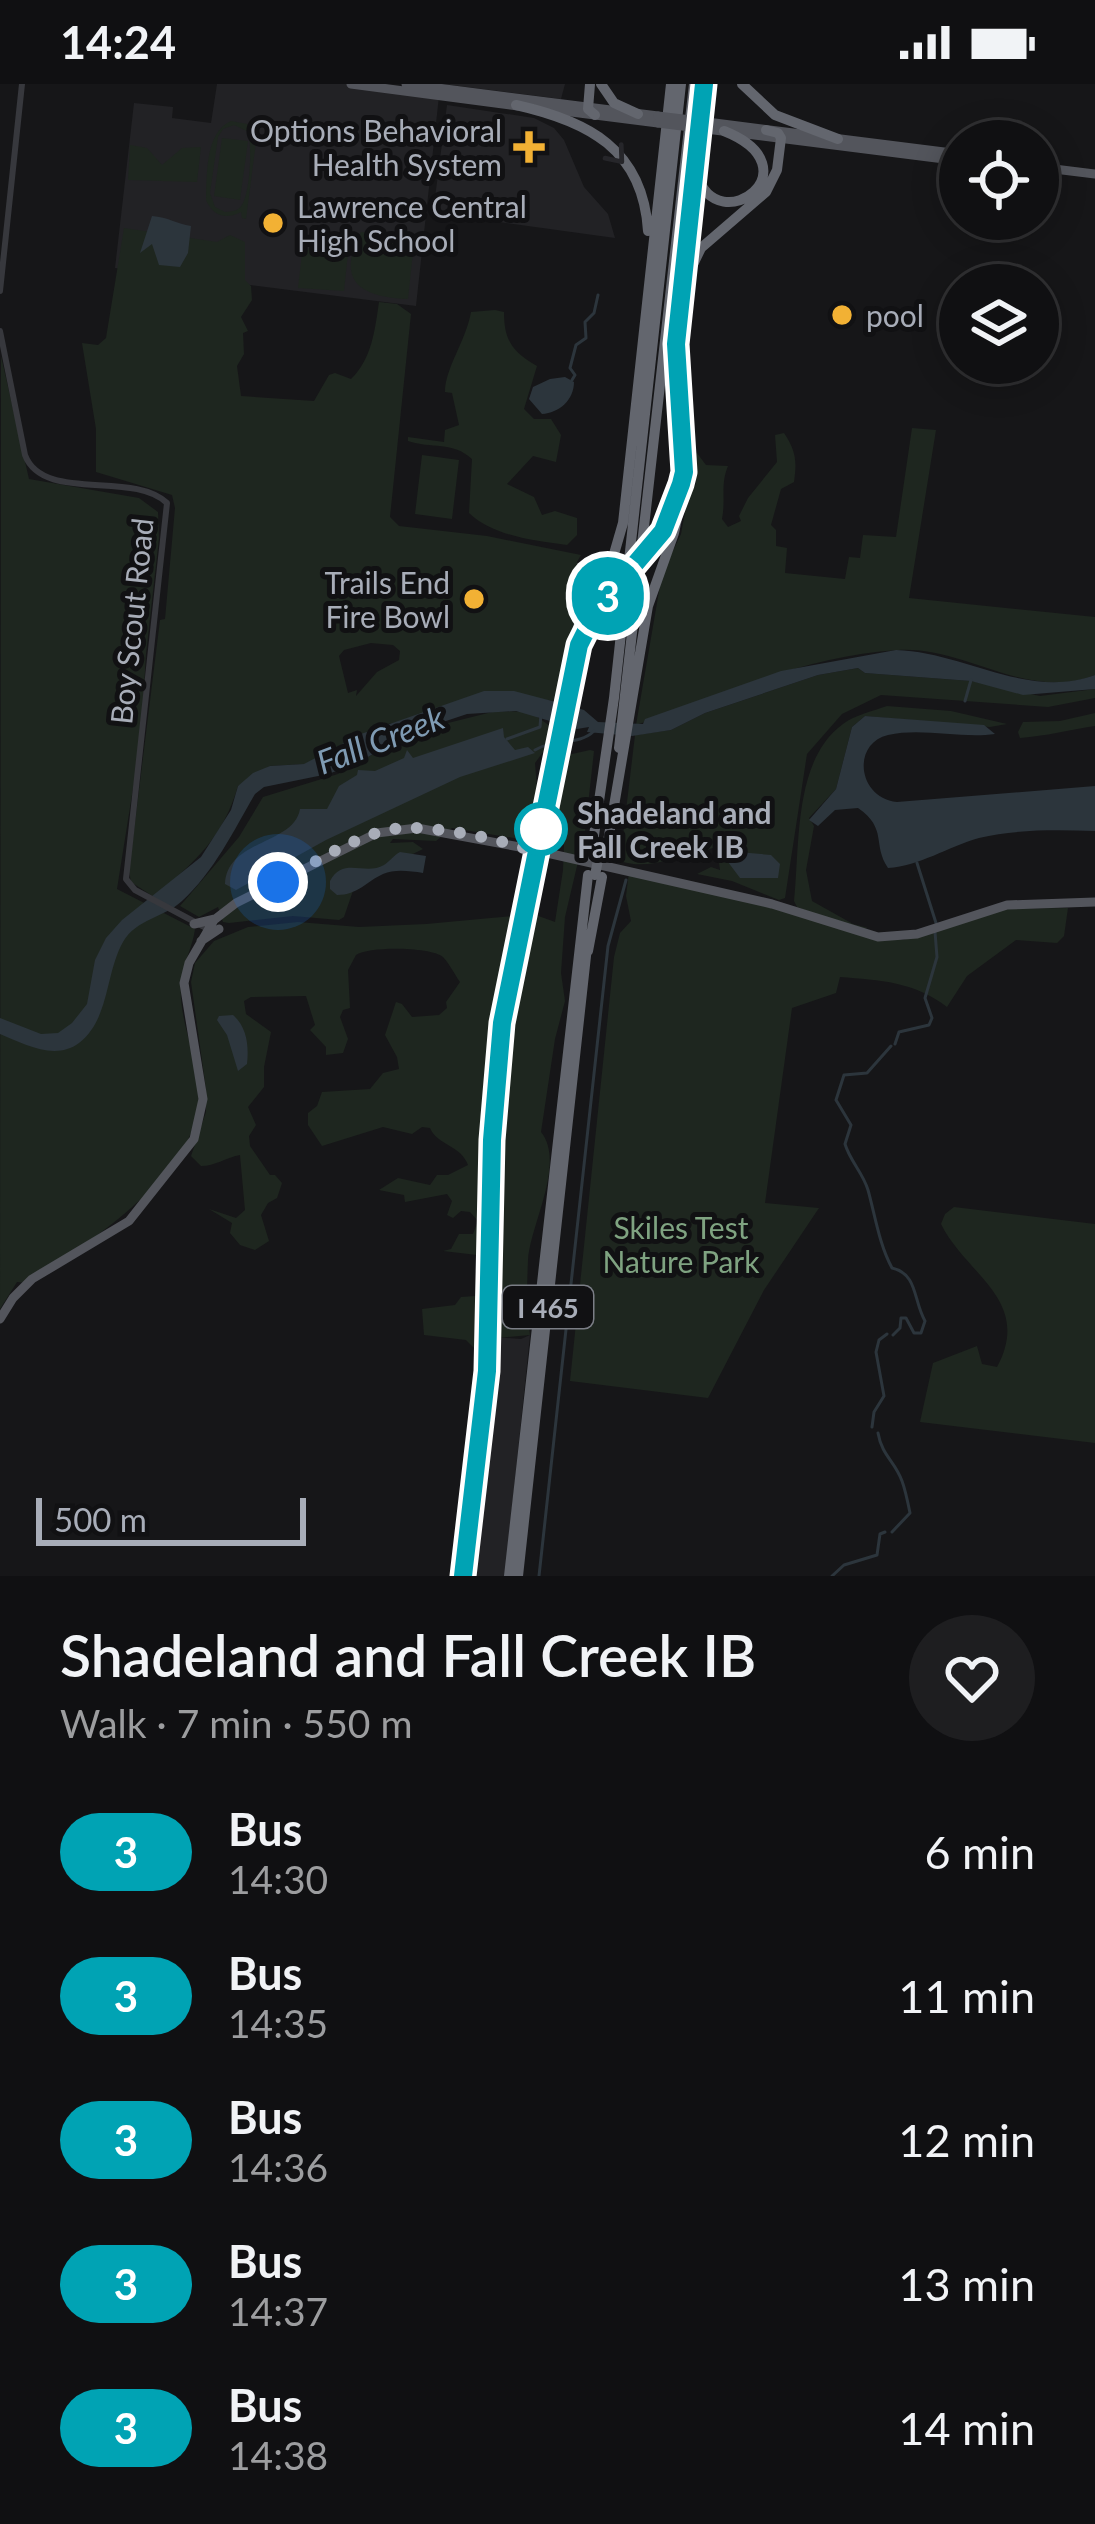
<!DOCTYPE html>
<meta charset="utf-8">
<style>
:root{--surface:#101012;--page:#1e1e20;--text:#f1f3f6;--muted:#9c9d9f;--line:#303032}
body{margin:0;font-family:Lato,sans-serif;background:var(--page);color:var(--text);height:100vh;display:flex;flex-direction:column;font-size:45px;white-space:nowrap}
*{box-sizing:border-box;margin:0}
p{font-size:39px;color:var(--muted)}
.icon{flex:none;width:66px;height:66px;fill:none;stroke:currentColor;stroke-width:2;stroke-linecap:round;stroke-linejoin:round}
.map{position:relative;height:1492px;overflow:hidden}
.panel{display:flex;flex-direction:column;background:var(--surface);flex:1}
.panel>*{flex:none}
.badge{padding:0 24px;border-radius:39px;font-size:42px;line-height:78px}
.fabs{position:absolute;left:939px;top:36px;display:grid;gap:24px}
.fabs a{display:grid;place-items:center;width:120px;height:120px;border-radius:50%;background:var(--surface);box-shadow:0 6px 30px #0003,0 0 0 3px var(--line);font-size:60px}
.scale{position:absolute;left:36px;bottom:30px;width:270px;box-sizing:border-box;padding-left:12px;border:6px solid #a8adb8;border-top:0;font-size:33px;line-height:42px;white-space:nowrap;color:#a8adb8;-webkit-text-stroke:9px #111113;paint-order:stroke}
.you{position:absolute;width:60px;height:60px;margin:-30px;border:9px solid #fff;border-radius:50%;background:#1a73e8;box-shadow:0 0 0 18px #1a73e833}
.map>.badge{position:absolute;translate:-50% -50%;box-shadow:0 0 0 6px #fff}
.round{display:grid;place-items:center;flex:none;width:126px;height:126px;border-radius:63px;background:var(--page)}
.overview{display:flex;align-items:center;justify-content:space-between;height:204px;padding:0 60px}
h1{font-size:57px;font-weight:600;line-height:90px}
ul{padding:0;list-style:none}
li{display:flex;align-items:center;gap:36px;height:144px;padding:0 60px}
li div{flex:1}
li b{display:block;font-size:45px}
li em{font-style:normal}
li .badge{min-width:132px;font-weight:700;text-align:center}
.status{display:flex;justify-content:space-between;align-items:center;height:84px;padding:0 60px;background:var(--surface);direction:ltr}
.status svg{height:33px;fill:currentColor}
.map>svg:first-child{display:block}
.built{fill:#222225}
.green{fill:#1e261f;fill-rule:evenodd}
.water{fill:#2c353c}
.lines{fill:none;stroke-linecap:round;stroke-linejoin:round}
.stream{stroke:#2c353c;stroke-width:3}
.minor{stroke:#37383d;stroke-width:6}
.major{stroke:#53555c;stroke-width:9}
.highway{stroke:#63666e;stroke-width:10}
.major-bridge{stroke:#53555c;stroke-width:9}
.highway-bridge{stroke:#63666e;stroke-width:10}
.oneway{stroke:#26262a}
.line-casing{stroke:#fff;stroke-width:27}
.line{stroke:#00a3b4;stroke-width:18}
.walk{stroke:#a8adb8;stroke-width:12;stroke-dasharray:0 21.6}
.poi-dot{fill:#f2b134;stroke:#111113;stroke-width:4.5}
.stop-dot{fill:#fff;stroke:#00a3b4;stroke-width:6}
.labels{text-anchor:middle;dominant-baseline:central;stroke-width:10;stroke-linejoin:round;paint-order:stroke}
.shield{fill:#111113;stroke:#7b7e86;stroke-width:3}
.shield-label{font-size:27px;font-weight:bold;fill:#a8adb8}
.poi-label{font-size:30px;fill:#a8adb8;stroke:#111113;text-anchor:end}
.street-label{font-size:30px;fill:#a8adb8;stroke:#111113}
.stop-label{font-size:30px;font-weight:bold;fill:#a8adb8;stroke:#111113;text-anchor:start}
.park-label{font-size:30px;fill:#7fa381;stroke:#111113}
.water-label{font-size:33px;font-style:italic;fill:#7f9bb3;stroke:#111113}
</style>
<div class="status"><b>14:24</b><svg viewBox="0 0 49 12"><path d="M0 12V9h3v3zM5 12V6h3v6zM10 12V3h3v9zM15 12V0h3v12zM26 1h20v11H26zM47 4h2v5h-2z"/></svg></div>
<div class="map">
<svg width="1095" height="1492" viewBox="0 0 1095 1492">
<rect width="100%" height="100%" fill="#161618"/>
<!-- built -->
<path class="built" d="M217 0H349L439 12 416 222 115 184 134 19 173 23 172 34 211 39Z
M443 0H565L561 15Z
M447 21 534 34 554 44 564 56 584 103 608 130 615 154 433 129Z
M530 1251 505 1492H469L495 1253 521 1255Z"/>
<!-- green -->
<path class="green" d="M231 37 247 40 256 58 246 135 242 134 241 128C226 136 213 132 206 116 207 91 205 48 231 37ZM234 41 247 47C253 59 250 106 243 119 238 128 234 127 225 128L215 123 210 109 218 53 223 45Z
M222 54 248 57 240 116 214 112Z
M130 61 147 64 162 81 182 64 201 63 197 98 128 96Z
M124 144 217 158 230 151 245 158V196L251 202 252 216 241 233 248 247 243 249 244 270 237 282 241 312 314 317 329 291 335 289 351 295C372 275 375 245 379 218L397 220 411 230 390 433 399 442 487 452 581 471 577 478C587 513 564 575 558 613L552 617 540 615 387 640 322 673 305 680 270 682 238 702C222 756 195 777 154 813L131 798 129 787 160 536 165 535 175 424 172 411 96 388V345L82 259 98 261 106 254ZM371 559 393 561 400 567 399 576 377 588 356 612 357 606 348 609 339 572 344 566Z
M361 148 411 154 414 158 408 215C361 213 335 198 361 148Z
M310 164 348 169 344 207 298 204 302 170Z
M495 226 504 228C504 256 512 268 537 282L524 325 534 335H551L561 351 556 378 533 372 507 400 534 413 542 431 555 427 577 434V451L567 461C535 457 493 452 469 429L472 375C453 357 431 365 408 357V353L444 358 445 346 459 341 452 309 445 308C445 284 466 257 471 228Z
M1 272 29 395 139 414 158 428 159 454 146 570 141 654 117 805 195 845C193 862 183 879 181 898 178 935 197 971 199 1007 204 1088 85 1161 27 1199L17 1198 0 1225Z
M912 344 936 346 909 514 1095 533V591C1026 618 967 562 898 566 803 572 722 611 636 641L662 490 681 450 688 412 696 400 693 370 697 369 706 381 728 382C720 401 726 415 722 435L728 443 741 437 739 432 748 414 777 378 775 351 784 349C796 367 797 377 794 398L781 405 771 441 776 446V462L787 464 785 489 845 495 849 473 860 474 863 451 896 453Z
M422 371 459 376 452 435 415 430Z
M858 584 865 589 971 597 1040 612 1095 605V614L1048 623 881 611 842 630 807 670 785 814 779 816 732 797 697 790 711 783 720 786 717 763 709 765 708 772C677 768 652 788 620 777L635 651 671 646 705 629 818 591Z
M887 622 951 627 1007 640 990 643 865 632 852 643 836 705 809 734 814 742 806 786 812 817 853 840 868 844 857 846 797 823 794 817C800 762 793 676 843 640 855 631 873 627 887 622Z
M496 627 530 628 553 644 551 657 535 679 537 704 526 756 452 744 436 757 393 755 390 759 413 758 423 765 356 798 344 833 339 836 293 832 229 839 223 838 218 823 199 833 180 822 239 753 263 713 338 690 412 648Z
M1095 629V642C1069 646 1046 652 1020 654L1018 648 1023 638 1060 637Z
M590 666 594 667 585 748 565 833 561 889 565 917 555 955 541 1048C566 1079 530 1141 528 1176 527 1201 526 1226 530 1251L485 1255 478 1268 466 1256 424 1251 422 1225 455 1221 461 1213 475 1212 477 1171 443 1167 451 1165 459 1150H473L478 1137 470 1128 461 1127 453 1134 447 1131 452 1117 447 1110 405 1118 404 1111 379 1106 398 1094 430 1101 437 1091H448L468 1081C461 1061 438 1062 430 1044L422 1043 412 1050 383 1043 322 1062 308 1041V1029L317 1022 322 1008 370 1005 383 989 399 985 397 973 385 951 396 918 402 920 412 933 439 931 447 924 446 918 460 898C455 891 449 879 443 873 431 863 369 862 356 871L348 886 350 924 343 926 340 933 348 955 343 969 326 971V963L310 946 315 941 306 912 251 913 244 917 246 930 271 948 264 983V1003L248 1023 256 1041 249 1052 250 1062 270 1091H275L282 1099 277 1114 268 1119 261 1131 269 1157 255 1166 240 1161 230 1149 232 1139 209 1125 236 1134 245 1126 240 1071C225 1074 215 1082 201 1082L191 1072 206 1028V1005L191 898 195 879 214 857 248 843 298 838 359 843 426 840 533 830 555 838 563 786 565 736 560 730 554 752 549 749 563 672Z
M629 788 903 856 1005 825 1068 824 1064 852 1057 859 1016 856 967 892 947 923C915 898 880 896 840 893L836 909 792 924 765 1119 819 1124 764 1206 708 1314 570 1297 614 873 620 849 631 837 626 812Z
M954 1123 1095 1140V1359L920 1338 933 1279 977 1262 982 1280 997 1283C1033 1216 966 1191 941 1140L945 1130Z"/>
<!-- water -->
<path class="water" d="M152 132C168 133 177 140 191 142L188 169 180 183 159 181 152 160 140 169Z
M565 293 574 298C574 316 559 329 542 330L529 315 533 303 550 295Z
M896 566C964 568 1028 616 1095 591V605L1023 611 971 597 865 589 858 584 818 591 705 629 671 646 632 652 587 648 589 643 577 645 516 627 467 630 407 650 356 680 328 690 264 703 255 710C234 746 214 788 182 817 165 833 136 835 123 858 105 890 110 935 79 959 55 977 24 960 0 950V934L41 950 58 949 72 939 87 920 95 876 106 854 122 836 201 773 231 726 238 702 253 689 270 682 304 680 361 650 484 607H514L552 617 584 626 598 638 643 640 645 635 781 587Z
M865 632 984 641 995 650C961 655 922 643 888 651 851 660 858 714 897 718L1095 702V747C1056 746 1017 745 979 754 947 763 920 782 888 784 872 760 888 745 858 724L835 726 818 742 809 736 836 705 852 643Z
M503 644 504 653 515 666 528 663 535 669 460 693 326 756 236 806 225 800C227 755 294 761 300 725H327L339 702 357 691 358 686 375 687 404 674 407 666 413 674Z
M400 768 426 772 423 789C409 787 395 785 383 790 367 797 358 811 337 811L330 805V797C343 772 365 792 384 781 390 777 394 771 400 768Z
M738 768 771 771 780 780 778 794H740L728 778Z
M233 931C247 943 249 962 247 980L238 987 227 951 217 936 219 932Z"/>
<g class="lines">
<!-- stream -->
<path class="stream" d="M572 296 575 291 570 284 576 261 586 254 585 238 594 229 598 211
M965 617 971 596
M507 655 540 643 541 629
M535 666C554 654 579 662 594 647
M917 779 936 839
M895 960 899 948 929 941 932 934 925 914 937 873 935 848
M891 962 867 989 844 991 836 1016 851 1041 845 1060C850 1077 863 1089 868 1106 875 1131 879 1160 892 1184 918 1190 913 1216 925 1237L921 1249H914L906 1234H901L900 1244 893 1251
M872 1343 874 1328 884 1312 876 1268 879 1256 887 1250
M878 1349C882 1372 895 1377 902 1397 905 1405 908 1419 910 1429L892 1448
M539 1492 608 862 626 796
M832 1492 844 1481 877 1471 880 1450 885 1448"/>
<!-- minor -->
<path class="minor" d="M0 207 22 0
M0 247 25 371C43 419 133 386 167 419L126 795 135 806 208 845"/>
<!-- major -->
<path class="major" d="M351 0 518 22
M406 0 658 32
M540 24 658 39
M707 38 960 70
M706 45 960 77
M1038 83 1095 90
M194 840 215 835
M201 857 219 845
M0 1235 13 1214 32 1195 129 1137 194 1055 203 1015 184 899 189 879 214 836 236 819 377 749 417 744 525 764 772 820 878 853 917 850 1007 821 1095 818
M463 1492 486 1294 492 1056 503 939 571 589"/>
<!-- highway -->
<path class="highway" d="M590 0 588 25 595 31
M601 0 614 19 638 30
M742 0 775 31 838 55
M516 21C588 37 643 65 648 147
M697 91C719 158 817 84 724 47
M686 195 701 164 766 108 777 86 781 54 778 49 766 46
M651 462 676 421
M579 563 601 520
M571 589 579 539 614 470 623 439 671 0
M619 664 694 0
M606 769 648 522 674 449 684 401 676 260 704 0
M591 772 614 614 681 0
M588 867 602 793
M509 1492 588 791
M518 1492 587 863"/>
<!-- major-bridge -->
<path class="major-bridge" d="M658 32 707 38
M658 39 706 45"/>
<!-- highway-bridge -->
<path class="highway-bridge" d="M601 520 651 462
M595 791 600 767"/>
</g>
<!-- one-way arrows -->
<defs><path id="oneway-chevron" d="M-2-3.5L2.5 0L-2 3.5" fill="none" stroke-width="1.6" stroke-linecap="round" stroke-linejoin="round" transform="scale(3)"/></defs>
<use class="oneway" href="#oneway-chevron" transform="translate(617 72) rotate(50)"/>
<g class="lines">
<!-- line casing -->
<g class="line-casing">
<path id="line" d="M463 1492 487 1287 492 1056 502 939 579 561 597 525 663 447 681 400 684 388 676 260 704 0"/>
</g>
<!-- line -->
<use href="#line" class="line"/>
<!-- walk -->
<path class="walk" d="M278 798C312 781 350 754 388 746 424 738 500 755 536 768L541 745"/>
</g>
<!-- markers -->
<g class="poi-dot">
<path d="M523 45h12v12h12v12h-12v12h-12v-12h-12v-12h12z"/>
<circle cx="273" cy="139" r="12"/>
<circle cx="842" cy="231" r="12"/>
<circle cx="474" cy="515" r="12"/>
</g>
<circle class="stop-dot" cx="541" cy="745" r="24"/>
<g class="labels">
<!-- shield labels -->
<rect class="shield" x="503" y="1202" width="90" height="42" rx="9"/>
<g class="shield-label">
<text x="548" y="1223">I 465</text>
</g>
<!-- poi labels -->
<g class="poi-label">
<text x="502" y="46">Options Behavioral<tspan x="502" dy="34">Health System</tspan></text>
<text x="297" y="122" text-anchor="start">Lawrence Central<tspan x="297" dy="34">High School</tspan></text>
<text x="866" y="231" text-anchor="start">pool</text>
<text x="450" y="498">Trails End<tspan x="450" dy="34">Fire Bowl</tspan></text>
</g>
<!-- street labels -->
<g class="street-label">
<text transform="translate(131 537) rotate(-84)">Boy Scout Road</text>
</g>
<!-- stop labels -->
<g class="stop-label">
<text x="577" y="728">Shadeland and<tspan x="577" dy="34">Fall Creek IB</tspan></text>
</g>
<!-- park labels -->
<g class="park-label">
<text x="681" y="1143">Skiles Test<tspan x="681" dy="34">Nature Park</tspan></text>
</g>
<!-- water labels -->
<g class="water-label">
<text transform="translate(380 655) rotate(-21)">Fall Creek</text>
</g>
</g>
</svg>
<div class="fabs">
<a><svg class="icon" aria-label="locate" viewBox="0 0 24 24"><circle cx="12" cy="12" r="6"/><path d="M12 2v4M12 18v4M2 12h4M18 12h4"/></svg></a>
<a><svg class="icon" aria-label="layers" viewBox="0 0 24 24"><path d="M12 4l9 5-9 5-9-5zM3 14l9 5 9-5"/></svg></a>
</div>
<div class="scale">500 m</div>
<div class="you" style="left:278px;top:798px"></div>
<b class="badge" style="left:608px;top:512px;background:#00a3b4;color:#fff">3</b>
</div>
<section class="panel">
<div class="overview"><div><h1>Shadeland and Fall Creek IB</h1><p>Walk · 7 min · 550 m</p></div><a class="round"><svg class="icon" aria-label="heart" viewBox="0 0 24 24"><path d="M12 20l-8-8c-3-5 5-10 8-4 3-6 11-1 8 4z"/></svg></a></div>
<ul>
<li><span class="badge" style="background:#00a3b4;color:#fff">3</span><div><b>Bus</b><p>14:30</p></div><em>6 min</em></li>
<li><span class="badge" style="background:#00a3b4;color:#fff">3</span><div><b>Bus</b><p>14:35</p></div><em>11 min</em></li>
<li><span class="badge" style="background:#00a3b4;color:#fff">3</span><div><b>Bus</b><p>14:36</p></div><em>12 min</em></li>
<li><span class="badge" style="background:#00a3b4;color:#fff">3</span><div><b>Bus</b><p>14:37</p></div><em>13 min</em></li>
<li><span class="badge" style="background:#00a3b4;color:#fff">3</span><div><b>Bus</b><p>14:38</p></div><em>14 min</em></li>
</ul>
</section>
